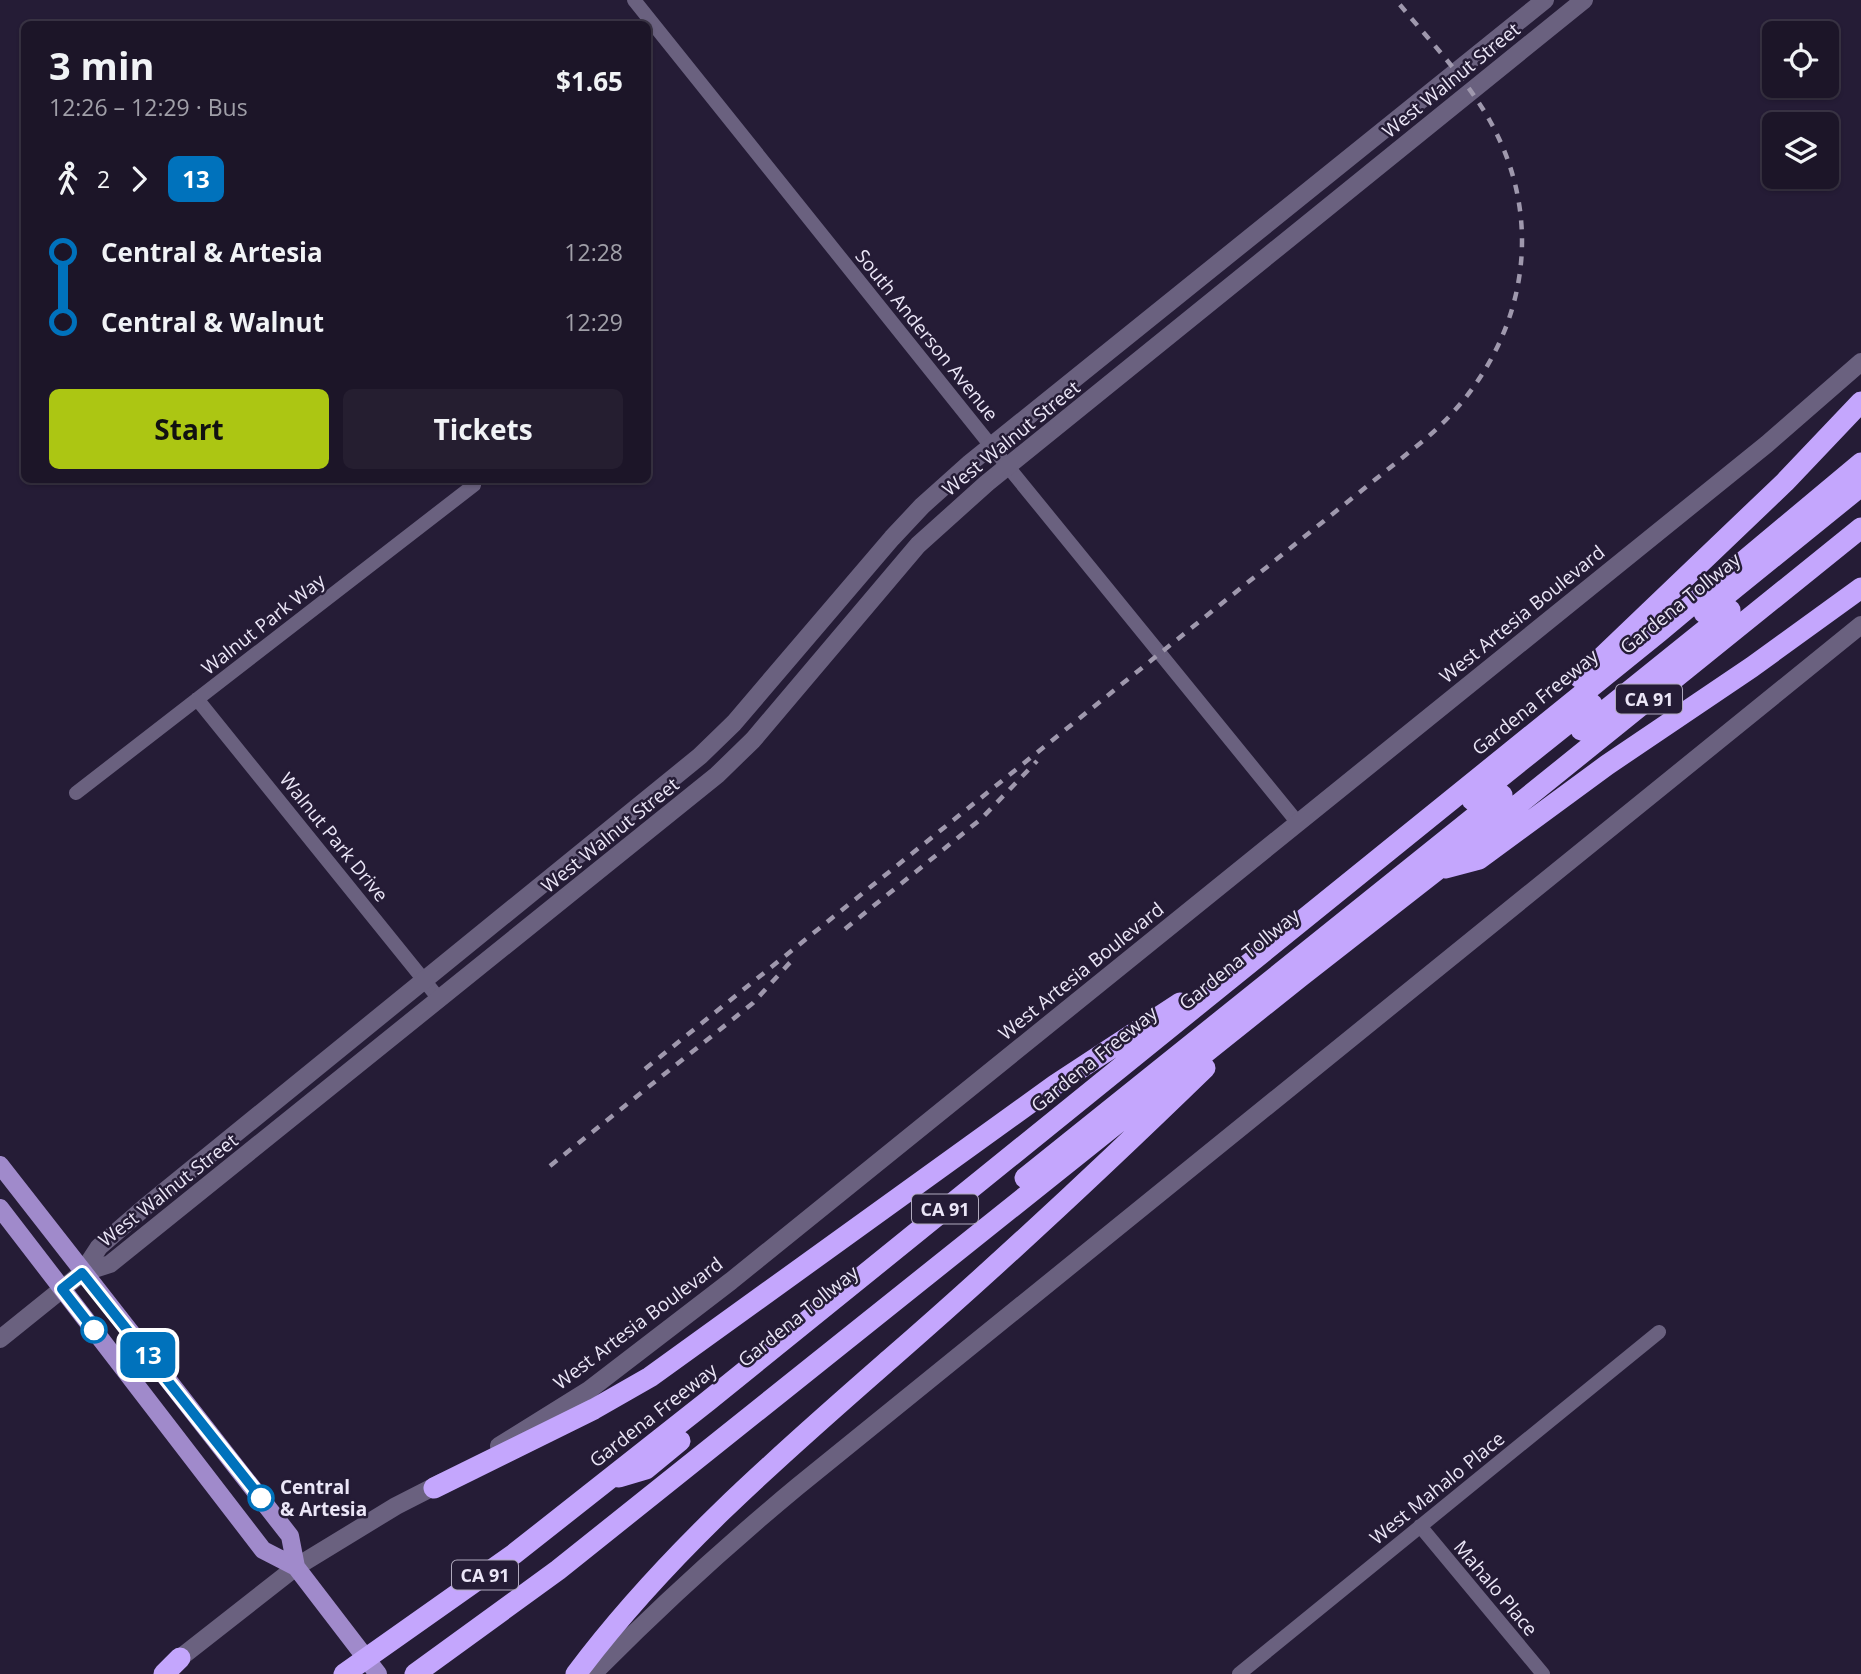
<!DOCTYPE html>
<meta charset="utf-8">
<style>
:root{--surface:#1c1528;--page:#251e30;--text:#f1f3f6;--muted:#a09fa8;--line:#3a3445;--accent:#acc613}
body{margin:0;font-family:"Open Sans",sans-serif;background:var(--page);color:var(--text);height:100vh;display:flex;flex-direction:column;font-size:26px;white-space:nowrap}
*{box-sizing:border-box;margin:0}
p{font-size:23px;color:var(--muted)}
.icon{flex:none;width:38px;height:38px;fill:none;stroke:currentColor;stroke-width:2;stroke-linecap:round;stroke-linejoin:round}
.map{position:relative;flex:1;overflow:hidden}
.drawer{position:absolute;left:21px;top:21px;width:630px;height:462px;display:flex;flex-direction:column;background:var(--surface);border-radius:10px;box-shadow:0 2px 5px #0004,0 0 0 2px var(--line)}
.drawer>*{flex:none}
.badge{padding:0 14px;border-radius:10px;font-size:24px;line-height:46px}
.tools{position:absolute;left:1762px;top:21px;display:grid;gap:14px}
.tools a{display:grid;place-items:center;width:77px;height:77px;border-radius:10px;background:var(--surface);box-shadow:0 2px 5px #0004,0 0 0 2px var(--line);font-size:35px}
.map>.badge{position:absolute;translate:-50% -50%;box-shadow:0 0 0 4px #fff}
.legs{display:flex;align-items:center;gap:10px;height:77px;padding:0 28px;font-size:23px}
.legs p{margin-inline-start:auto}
.head{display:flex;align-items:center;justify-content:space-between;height:119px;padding:0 28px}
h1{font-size:38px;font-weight:700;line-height:52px}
.cta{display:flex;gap:14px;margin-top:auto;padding:14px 28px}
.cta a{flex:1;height:80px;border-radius:10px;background:var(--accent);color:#111;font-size:28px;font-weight:700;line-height:80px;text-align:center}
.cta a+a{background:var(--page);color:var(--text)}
ul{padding:0 28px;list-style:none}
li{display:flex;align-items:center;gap:24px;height:70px;font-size:26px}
li i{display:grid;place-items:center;width:10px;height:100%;margin:0 9px;background:currentColor}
li i::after{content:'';width:18px;height:18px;margin:-9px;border:5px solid;border-radius:50%;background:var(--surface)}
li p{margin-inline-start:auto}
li:first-child i{background:linear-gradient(#0000 50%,currentColor 0)}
li:last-child i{background:linear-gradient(currentColor 50%,#0000 0)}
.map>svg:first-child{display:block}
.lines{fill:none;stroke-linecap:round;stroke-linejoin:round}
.street{stroke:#6a617f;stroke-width:14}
.secondary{stroke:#6a617f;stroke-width:18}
.primary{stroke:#a08acb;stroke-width:18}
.highway{stroke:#c4a6fd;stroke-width:21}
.rail{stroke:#9f98ad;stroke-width:4.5;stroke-dasharray:9 9;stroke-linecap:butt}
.line-1-casing{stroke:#fff;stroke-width:16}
.line-1{stroke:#0072bc;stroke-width:10}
.stop-1-dot{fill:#fff;stroke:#0072bc;stroke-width:3.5}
.labels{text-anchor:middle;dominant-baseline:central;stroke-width:5;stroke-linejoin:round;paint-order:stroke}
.shield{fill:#251c36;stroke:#b0a9bd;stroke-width:2}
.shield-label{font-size:18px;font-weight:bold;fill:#ebe6f7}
.street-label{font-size:19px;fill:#ebe6f7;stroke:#251c36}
.stop-label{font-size:19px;font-weight:bold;fill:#ebe6f7;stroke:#251c36;text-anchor:start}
</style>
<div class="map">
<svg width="1861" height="1674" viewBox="0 0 1861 1674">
<rect width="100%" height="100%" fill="#251c36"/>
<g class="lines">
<!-- street -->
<path class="street" d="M634 0 996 452 1298 823
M197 699 440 1000
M76 793 474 485
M1420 1526 1543 1674
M1239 1674 1659 1332"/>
<!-- secondary -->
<path class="secondary" d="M82 1273 110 1264 717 775 753 740 918 545 987 483 1584 0
M0 1339 82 1273 99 1247 144 1208 700 756 734 723 892 538 922 506 970 463 1545 0
M499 1446 589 1390 731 1281 1767 444 1861 362
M171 1665 296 1567 396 1506 443 1482
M593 1674C658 1608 726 1546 797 1487L1861 625"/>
<!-- primary -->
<path class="primary" d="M0 1165 290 1536 296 1567
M0 1208 263 1550 296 1567 378 1674"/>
<!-- highway -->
<path class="highway" d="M1704 613 1861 486
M1580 678 1785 482 1861 402
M1581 730 1730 610
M1472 800 1592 704
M1445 868 1479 859 1607 765 1752 667 1861 588
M1025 1178 1502 795
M619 1477 646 1469 680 1441
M434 1488 594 1409 650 1377 1055 1085 1180 1003
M164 1674 180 1658
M344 1674 514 1554 708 1401 1659 632 1861 463
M415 1674 558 1570 1300 977 1437 870 1861 528
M576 1674C665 1555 779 1456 890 1359 998 1265 1102 1168 1205 1068"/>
<!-- rail -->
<path class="rail" d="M845 929 981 819 1037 761
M645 1069 1423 441C1519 361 1553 234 1490 121 1466 78 1427 38 1396 0
M550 1166 753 1003 795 957"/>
</g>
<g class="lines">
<!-- line-1 casing -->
<g class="line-1-casing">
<path id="line-1" d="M94 1330 62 1289 82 1273 261 1498"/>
</g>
<!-- line-1 -->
<use href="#line-1" class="line-1"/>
</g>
<!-- markers -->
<g class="stop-1-dot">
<circle cx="94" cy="1330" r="12"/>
<circle cx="261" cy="1498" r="12"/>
</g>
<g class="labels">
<!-- shield labels -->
<g class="shield">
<rect x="1616" y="684.5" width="66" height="29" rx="5"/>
<rect x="912" y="1194.5" width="66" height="29" rx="5"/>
<rect x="452" y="1560.5" width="66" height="29" rx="5"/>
</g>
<g class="shield-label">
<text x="1649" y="699">CA 91</text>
<text x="945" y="1209">CA 91</text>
<text x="485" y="1575">CA 91</text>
</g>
<!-- street labels -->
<g class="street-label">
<text transform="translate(1451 80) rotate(-39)">West Walnut Street</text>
<text transform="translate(927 335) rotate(51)">South Anderson Avenue</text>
<text transform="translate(1011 438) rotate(-39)">West Walnut Street</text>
<text transform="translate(1680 603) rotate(-39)">Gardena Tollway</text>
<text transform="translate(1522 614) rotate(-39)">West Artesia Boulevard</text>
<text transform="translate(263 624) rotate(-38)">Walnut Park Way</text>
<text transform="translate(1535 702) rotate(-39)">Gardena Freeway</text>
<text transform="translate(610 835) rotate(-39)">West Walnut Street</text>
<text transform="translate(334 837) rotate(51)">Walnut Park Drive</text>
<text transform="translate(1239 959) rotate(-39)">Gardena Tollway</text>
<text transform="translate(1081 971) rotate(-39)">West Artesia Boulevard</text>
<text transform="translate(1094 1059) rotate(-39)">Gardena Freeway</text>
<text transform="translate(168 1190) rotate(-38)">West Walnut Street</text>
<text transform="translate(798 1316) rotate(-39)">Gardena Tollway</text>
<text transform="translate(638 1323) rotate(-37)">West Artesia Boulevard</text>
<text transform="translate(653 1415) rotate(-38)">Gardena Freeway</text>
<text transform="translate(1437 1488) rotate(-39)">West Mahalo Place</text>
<text transform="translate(1496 1588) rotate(50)">Mahalo Place</text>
</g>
<!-- stop labels -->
<g class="stop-label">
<text x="280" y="1487">Central<tspan x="280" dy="22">&amp; Artesia</tspan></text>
</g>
</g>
</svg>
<div class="tools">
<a><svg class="icon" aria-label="locate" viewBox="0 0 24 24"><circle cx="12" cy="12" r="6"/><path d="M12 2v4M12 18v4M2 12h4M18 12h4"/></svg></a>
<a><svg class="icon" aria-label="layers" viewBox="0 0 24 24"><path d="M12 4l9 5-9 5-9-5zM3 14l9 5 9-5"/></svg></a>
</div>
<b class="badge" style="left:148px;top:1355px;background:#0072bc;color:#fff">13</b>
<section class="drawer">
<div class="head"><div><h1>3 min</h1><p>12:26 – 12:29 · Bus</p></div><b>$1.65</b></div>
<div class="legs"><svg class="icon" aria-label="walk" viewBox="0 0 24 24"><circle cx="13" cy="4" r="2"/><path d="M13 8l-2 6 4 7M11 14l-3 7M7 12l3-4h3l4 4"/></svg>2<svg class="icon" aria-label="forward" viewBox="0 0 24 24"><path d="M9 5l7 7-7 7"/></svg><b class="badge" style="background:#0072bc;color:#fff">13</b></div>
<ul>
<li><i style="color:#0072bc"></i><b>Central &amp; Artesia</b><p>12:28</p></li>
<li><i style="color:#0072bc"></i><b>Central &amp; Walnut</b><p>12:29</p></li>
</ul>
<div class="cta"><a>Start</a><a>Tickets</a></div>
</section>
</div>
